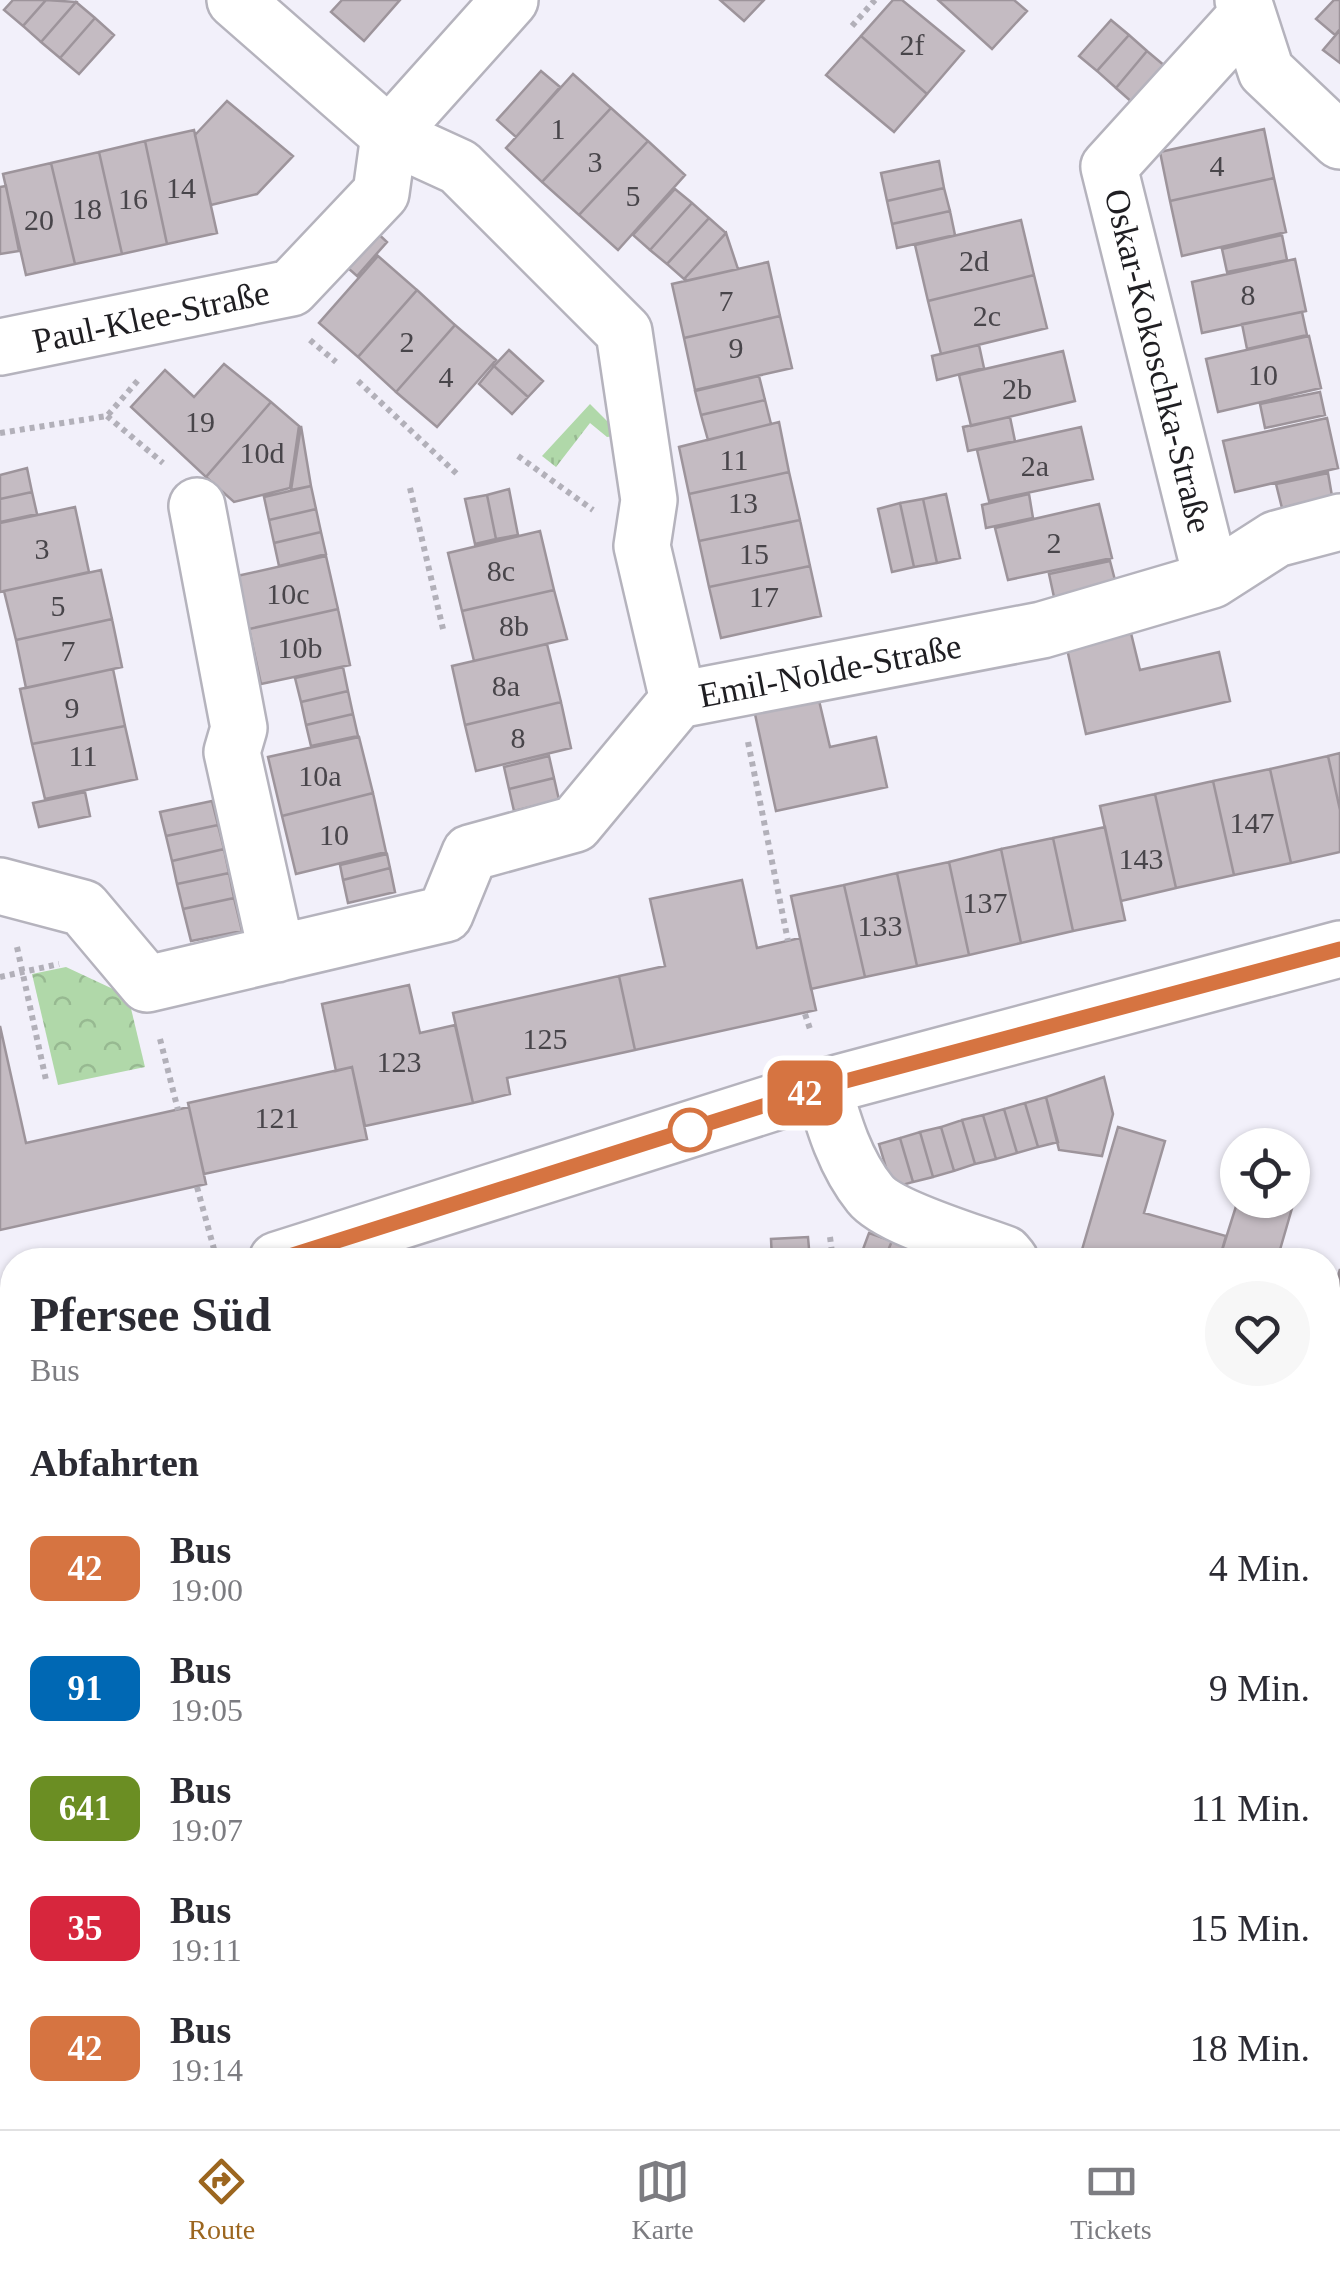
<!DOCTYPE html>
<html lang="de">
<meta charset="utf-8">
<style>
:root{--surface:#fff;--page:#f7f7f7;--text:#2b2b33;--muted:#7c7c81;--line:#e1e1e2;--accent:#9c661f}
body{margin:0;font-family:"Times New Roman",serif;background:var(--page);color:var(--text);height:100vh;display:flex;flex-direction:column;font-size:38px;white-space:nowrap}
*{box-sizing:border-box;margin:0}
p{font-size:32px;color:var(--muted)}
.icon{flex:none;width:55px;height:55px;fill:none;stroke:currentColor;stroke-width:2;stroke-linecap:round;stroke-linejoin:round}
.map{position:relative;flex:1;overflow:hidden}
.side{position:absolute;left:0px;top:1248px;width:1340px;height:882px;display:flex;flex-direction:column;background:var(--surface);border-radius:40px 40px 0 0;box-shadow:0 2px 8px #0004}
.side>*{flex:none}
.badge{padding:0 20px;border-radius:15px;font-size:35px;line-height:65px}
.buttons{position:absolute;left:1220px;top:1128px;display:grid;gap:20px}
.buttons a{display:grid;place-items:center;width:90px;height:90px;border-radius:50%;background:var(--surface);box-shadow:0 2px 8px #0004;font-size:50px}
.map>.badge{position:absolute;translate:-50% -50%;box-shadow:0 0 0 5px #fff}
h2{padding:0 30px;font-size:38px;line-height:90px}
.round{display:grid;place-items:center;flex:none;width:105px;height:105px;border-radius:52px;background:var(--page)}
.head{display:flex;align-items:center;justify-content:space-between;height:170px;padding:0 30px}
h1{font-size:48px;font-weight:800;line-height:75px}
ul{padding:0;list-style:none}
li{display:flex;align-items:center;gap:30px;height:120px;padding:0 30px}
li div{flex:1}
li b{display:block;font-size:38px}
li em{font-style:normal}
li .badge{min-width:110px;font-weight:700;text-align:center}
.dock{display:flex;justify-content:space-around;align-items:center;height:140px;border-top:2px solid var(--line);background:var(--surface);font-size:28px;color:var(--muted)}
.dock a{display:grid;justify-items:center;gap:5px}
.dock .selected{color:var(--accent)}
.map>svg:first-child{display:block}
.grass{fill:url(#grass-tufts)}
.park{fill:url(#park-crowns)}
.building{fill:#c4bbc2;stroke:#9d949b;stroke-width:2.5}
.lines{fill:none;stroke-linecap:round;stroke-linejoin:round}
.minor-casing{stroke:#b5b3bd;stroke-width:60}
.path{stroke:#b2b0b9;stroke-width:6;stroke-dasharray:5 5;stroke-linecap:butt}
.minor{stroke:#fff;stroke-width:55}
.line-casing{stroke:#fff;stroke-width:22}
.line{stroke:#d67441;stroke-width:15}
.stop-dot{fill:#fff;stroke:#d67441;stroke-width:5}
.labels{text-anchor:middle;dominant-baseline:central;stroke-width:9;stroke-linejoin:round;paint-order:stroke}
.number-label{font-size:30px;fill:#48454a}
.street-label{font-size:35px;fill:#1f1e22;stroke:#fff}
</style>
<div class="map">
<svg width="1340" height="2129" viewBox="0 0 1340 2129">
<defs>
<pattern id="grass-tufts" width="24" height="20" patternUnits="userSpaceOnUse" patternTransform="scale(2.5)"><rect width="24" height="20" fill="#b0d8a9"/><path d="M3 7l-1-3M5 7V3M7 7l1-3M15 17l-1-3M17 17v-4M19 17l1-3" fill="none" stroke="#97b991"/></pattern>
<pattern id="park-crowns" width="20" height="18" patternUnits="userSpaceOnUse" patternTransform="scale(2.5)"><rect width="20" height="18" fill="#b0d8a9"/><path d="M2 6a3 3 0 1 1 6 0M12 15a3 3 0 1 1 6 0" fill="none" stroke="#97b991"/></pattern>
</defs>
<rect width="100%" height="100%" fill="#f2f0fa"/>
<!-- grass -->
<path class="grass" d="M590 404 612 426 615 436 607 437 590 423 556 467 542 456Z"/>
<!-- park -->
<path class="park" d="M66 967 128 996 145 1067 58 1085 32 974Z"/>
<!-- building -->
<path class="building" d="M13 0H46L23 26 4 10Z
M46 0 76 2 41 42 23 26Z
M342 0H400L364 41 331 12Z
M720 0H764L744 21Z
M893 0H902L964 51 927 94 861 36Z
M938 0H1014L1027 11 992 49Z
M1334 0H1340V29L1335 35 1316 19Z
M76 2 95 18 60 58 41 42Z
M95 18 114 35 79 74 60 58Z
M1111 20 1129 35 1097 71 1079 56Z
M1340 30V63L1323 50Z
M1129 35 1147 51 1116 88 1097 71Z
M861 36 927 94 894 132 826 75Z
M1147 51 1166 67 1134 104 1116 88Z
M541 71 560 87 516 137 497 120Z
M573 74 611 108 542 182 506 148Z
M227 101 293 156 257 194 211 205 195 135Z
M611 108 648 141 579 215 542 182Z
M1264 129 1274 178 1170 201 1160 152Z
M194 130 217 233 167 244 145 141Z
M145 141 167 244 122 254 99 152Z
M648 141 685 175 618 250 579 215Z
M99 152 122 254 75 264 51 163Z
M939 161 944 188 887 201 881 173Z
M51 163 75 264 26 275 3 174Z
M1274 178 1286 232 1182 256 1170 201Z
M6 186 19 251 0 254V187Z
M944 188 950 211 892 224 887 201Z
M675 189 692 203 650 250 633 235Z
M692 203 709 218 667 264 650 250Z
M950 211 955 235 897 248 892 224Z
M709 218 726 233 684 279 667 264Z
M1021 220 1034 275 928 301 915 245Z
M371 227 387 242 357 276 340 261Z
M726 233 738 269 686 281 685 278Z
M1282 235 1287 260 1227 272 1222 249Z
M378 256 417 290 358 357 319 323Z
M1295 259 1306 311 1202 333 1192 282Z
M768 262 780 316 684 338 672 284Z
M1034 275 1047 328 941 354 928 301Z
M417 290 455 325 396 392 358 357Z
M1302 312 1307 335 1247 349 1242 324Z
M780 316 792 368 695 390 684 338Z
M455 325 496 360 437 427 396 392Z
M1309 336 1321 388 1218 412 1206 359Z
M979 345 984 368 937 380 932 356Z
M509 350 543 381 528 397 494 366Z
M1063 351 1075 401 971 426 959 375Z
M224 364 271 402 206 477 131 407 165 370 194 397Z
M494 366 528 397 512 414 479 384Z
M759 376 765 400 701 415 695 391Z
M1320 392 1325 415 1265 428 1260 404Z
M765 400 771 424 708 440 701 415Z
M271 402 299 426 290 488 234 502 206 477Z
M1010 417 1015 441 968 451 963 427Z
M1327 418 1338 468 1235 492 1223 441Z
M779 422 789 472 689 494 679 447Z
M301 426 311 486 291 490Z
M1081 427 1093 479 989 501 977 450Z
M27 468 32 492 0 499V475Z
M789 472 800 520 699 541 689 494Z
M1328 473 1332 496 1282 508 1276 484Z
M311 486 316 509 269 520 264 497Z
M509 489 518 535 496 539 487 495Z
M32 492 37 514 0 522V499Z
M946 494 960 558 937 563 923 499Z
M1029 494 1033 518 986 528 982 505Z
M487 495 496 539 475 544 465 499Z
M923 499 937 563 914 567 900 503Z
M900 503 914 567 892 572 878 509Z
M1099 504 1112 558 1008 580 995 528Z
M75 507 89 572 0 592V523Z
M316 509 321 532 274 543 269 520Z
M800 520 810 566 709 587 699 541Z
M540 531 554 590 462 611 448 553Z
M321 532 326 554 279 566 274 543Z
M326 556 338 609 249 629 237 576Z
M1110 561 1116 584 1054 597 1049 574Z
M810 566 821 616 721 638 709 587Z
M101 570 112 619 16 640 4 591Z
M554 590 567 639 474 661 462 611Z
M338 609 350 665 261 684 249 629Z
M112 619 122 667 26 688 16 640Z
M1129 625 1140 670 1219 652 1230 701 1086 734 1065 640Z
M547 644 561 702 465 725 452 666Z
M343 667 348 691 301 702 295 678Z
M113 669 125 726 32 744 20 689Z
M348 691 353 714 306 725 301 702Z
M817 692 830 747 876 737 887 787 776 811 753 705Z
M561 702 571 748 476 771 465 725Z
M353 714 358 736 311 746 306 725Z
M125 726 137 779 45 799 32 744Z
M359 737 373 793 282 816 268 757Z
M1340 753V810L1328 756Z
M549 756 554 778 509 789 504 767Z
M1328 756 1340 810V852L1291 863 1270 769Z
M1270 769 1291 863 1234 875 1213 781Z
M554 778 559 800 514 811 509 789Z
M1213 781 1234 875 1176 888 1155 794Z
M85 792 90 816 39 827 33 803Z
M373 793 386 852 296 874 282 816Z
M1155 794 1176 888 1121 901 1100 806Z
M212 801 218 825 166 836 160 812Z
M218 825 224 849 172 861 166 836Z
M1105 827 1125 920 1073 931 1053 838Z
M1053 838 1073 931 1021 943 1001 849Z
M224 849 229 873 177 884 172 861Z
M1001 849 1021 943 969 955 949 862Z
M387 854 390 868 343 880 340 865Z
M949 862 969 955 917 966 897 873Z
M390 868 395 892 348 903 343 880Z
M229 873 234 898 183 909 177 884Z
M897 873 917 966 865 977 844 885Z
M742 880 757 948 800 938 816 1010 635 1050 619 976 665 966 650 899Z
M844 885 865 977 811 989 791 896Z
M234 898 242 931 191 941 183 909Z
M619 976 635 1050 507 1078 510 1094 473 1103 453 1013Z
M409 985 420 1033 455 1025 473 1103 365 1126 352 1067 336 1071 322 1004Z
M0 1026 26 1143 189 1107 206 1184 0 1230Z
M352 1067 367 1139 204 1174 188 1103Z
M1104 1077 1113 1114 1102 1156 1059 1150 1046 1097Z
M1046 1097 1058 1142 1038 1147 1025 1103Z
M1025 1103 1038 1147 1017 1153 1004 1109Z
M1004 1109 1017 1153 996 1159 983 1115Z
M983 1115 996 1159 975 1164 962 1120Z
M962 1120 975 1164 954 1171 941 1127Z
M941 1127 954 1171 933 1177 920 1132Z
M1118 1127 1165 1141 1144 1213 1226 1236 1219 1260H1079Z
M920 1132 933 1177 913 1182 900 1138Z
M900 1138 913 1182 892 1188 879 1144Z
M1295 1198 1277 1260H1219L1238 1200Z
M869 1233 892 1241 884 1260H859Z
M808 1237 810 1260H772L771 1239Z
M892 1241 914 1249 910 1260H884Z
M1340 1269V1366L1328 1362V1313Z
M1 1560 9 1582 12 1581V1657L0 1661Z
M1328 1735 1340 1739V1810L1328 1807Z
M12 1883V1958L0 1961V1886Z
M1096 2118H1137L1162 2124 1164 2118 1233 2122 1231 2129H1093Z"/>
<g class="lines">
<!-- minor casing -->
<g class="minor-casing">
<path id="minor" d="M235 0 389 135 459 167 624 332 649 500 642 546 678 700
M1243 0 1266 71 1340 141
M0 347 291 288 381 193 389 135 510 0
M197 506 239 728 232 752 277 954
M1212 580 1109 167 1247 15
M0 886 83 908 147 984 445 914 470 853 575 824 678 700 1042 630 1212 580 1276 539 1340 522
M823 1087C834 1125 845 1163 870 1194 889 1218 974 1242 1005 1254L1010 1260
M277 1260 823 1087 1340 949
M0 1338 12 1335
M1328 1396 1340 1400
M0 1758 12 1754
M1328 1866 1340 1870
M942 2129 945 2118"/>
</g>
<!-- path -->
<path class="path" d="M852 26 875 0
M310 340 336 362
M358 381 457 474
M107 416 163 463
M0 433 107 416 140 378
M518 456 593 510
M410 488 443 629
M748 742 788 941
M17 947 46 1080
M0 977 59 964
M805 1014 811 1032
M160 1039 178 1110
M197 1187 217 1260
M830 1237 833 1260"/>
<!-- minor -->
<use href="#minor" class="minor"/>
</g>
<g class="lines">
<!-- line casing -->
<g class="line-casing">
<path id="line" d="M277 1260 823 1087 1340 949"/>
</g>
<!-- line -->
<use href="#line" class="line"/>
</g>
<!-- markers -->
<circle class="stop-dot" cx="690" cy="1130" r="20"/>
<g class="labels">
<!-- number labels -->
<g class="number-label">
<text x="912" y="44">2f</text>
<text x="558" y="128">1</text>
<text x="595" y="161">3</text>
<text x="1217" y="165">4</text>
<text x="181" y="187">14</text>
<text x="633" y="195">5</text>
<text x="133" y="198">16</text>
<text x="87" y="208">18</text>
<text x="39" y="219">20</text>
<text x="974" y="260">2d</text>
<text x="1248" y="294">8</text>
<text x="726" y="300">7</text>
<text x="987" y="315">2c</text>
<text x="407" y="341">2</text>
<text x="736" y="347">9</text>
<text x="1263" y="374">10</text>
<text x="446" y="376">4</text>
<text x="1017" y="388">2b</text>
<text x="200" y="421">19</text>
<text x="262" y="452">10d</text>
<text x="734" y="459">11</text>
<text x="1035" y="465">2a</text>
<text x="743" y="502">13</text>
<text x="1054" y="542">2</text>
<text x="42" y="548">3</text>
<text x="754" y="553">15</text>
<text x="501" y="570">8c</text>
<text x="288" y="593">10c</text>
<text x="764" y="596">17</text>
<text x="58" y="605">5</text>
<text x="514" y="625">8b</text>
<text x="300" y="647">10b</text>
<text x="68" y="650">7</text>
<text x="506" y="685">8a</text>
<text x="72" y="707">9</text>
<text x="518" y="737">8</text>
<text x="83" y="755">11</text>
<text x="320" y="775">10a</text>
<text x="1252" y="822">147</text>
<text x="334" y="834">10</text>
<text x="1141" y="858">143</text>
<text x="985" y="902">137</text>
<text x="880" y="925">133</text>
<text x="545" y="1038">125</text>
<text x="399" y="1061">123</text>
<text x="277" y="1117">121</text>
</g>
<!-- street labels -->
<g class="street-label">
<text transform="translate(151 317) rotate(-12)">Paul-Klee-Straße</text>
<text transform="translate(1158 361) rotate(76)">Oskar-Kokoschka-Straße</text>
<text transform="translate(830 671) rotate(-11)">Emil-Nolde-Straße</text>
</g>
</g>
</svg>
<div class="buttons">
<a><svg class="icon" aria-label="locate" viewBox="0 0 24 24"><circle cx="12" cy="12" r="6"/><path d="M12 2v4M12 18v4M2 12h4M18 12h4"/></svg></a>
</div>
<b class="badge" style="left:805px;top:1093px;background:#d67441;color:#fff">42</b>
<section class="side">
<div class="head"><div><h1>Pfersee Süd</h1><p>Bus</p></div><a class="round"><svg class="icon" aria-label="heart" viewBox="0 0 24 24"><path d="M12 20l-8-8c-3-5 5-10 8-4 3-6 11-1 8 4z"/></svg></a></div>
<h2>Abfahrten</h2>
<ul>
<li><span class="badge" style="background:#d67441;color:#fff">42</span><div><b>Bus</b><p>19:00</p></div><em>4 Min.</em></li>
<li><span class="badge" style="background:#0068b4;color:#fff">91</span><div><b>Bus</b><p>19:05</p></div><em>9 Min.</em></li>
<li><span class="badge" style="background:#6b8e23;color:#fff">641</span><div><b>Bus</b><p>19:07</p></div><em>11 Min.</em></li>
<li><span class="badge" style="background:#d7263d;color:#fff">35</span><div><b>Bus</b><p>19:11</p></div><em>15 Min.</em></li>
<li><span class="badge" style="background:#d67441;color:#fff">42</span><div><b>Bus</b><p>19:14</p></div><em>18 Min.</em></li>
</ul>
</section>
</div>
<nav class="dock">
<a class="selected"><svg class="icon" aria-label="directions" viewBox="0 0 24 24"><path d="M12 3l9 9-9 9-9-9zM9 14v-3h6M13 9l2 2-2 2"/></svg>Route</a>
<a><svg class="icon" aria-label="map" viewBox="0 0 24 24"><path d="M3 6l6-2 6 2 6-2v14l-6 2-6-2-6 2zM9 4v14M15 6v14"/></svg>Karte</a>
<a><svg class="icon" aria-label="tickets" viewBox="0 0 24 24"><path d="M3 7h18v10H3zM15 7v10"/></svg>Tickets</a>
</nav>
